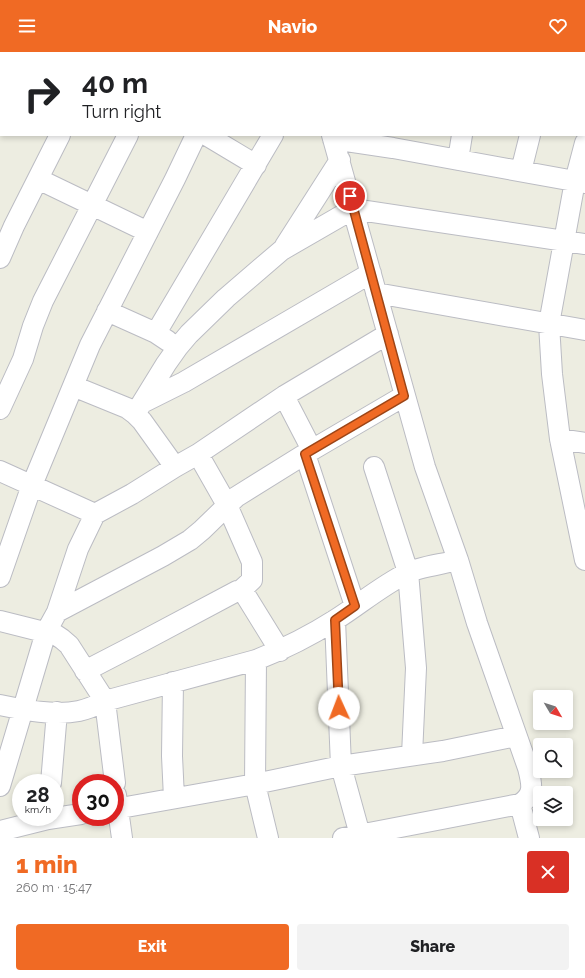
<!DOCTYPE html>
<html lang="en">
<head>
<meta charset="utf-8">
<style>
	body { margin:0; font-family:Raleway,sans-serif; background:#f2f2f2; color:#202124; height:100vh; display:flex; flex-direction:column; font-size:15px; white-space:nowrap }
	* { box-sizing:border-box; margin:0 }
	p { font-size:13px; color:#757577 }
	.icon { flex:none; width:22px; height:22px; fill:none; stroke:currentColor; stroke-width:2; stroke-linecap:round; stroke-linejoin:round }
	.map { position:relative; height:786px; overflow:hidden }
	.sheet { display:flex; flex-direction:column; background:#fff; flex:1 }
	.sheet>* { flex:none }
	.hud { position:absolute; left:0px; top:0px; width:585px; height:84px; box-shadow:0 2px 6px #0003; background:#fff; color:#202124; overflow:hidden }
	.needle { width:26px; rotate:129deg }
	.tools { position:absolute; left:533px; top:638px; display:grid; gap:8px }
	.tools a { display:grid; place-items:center; width:40px; height:40px; border-radius:4px; background:#fff; box-shadow:0 2px 6px #0003; font-size:20px }
	.speed { position:absolute; left:12px; top:722px; display:flex; gap:8px; font-size:20px; font-weight:700; text-align:center }
	.speed>* { display:grid; place-content:center; width:52px; height:52px; border-radius:50%; background:#fff; box-shadow:0 2px 6px #0003; line-height:1 }
	.speed small { font-size:10px; font-weight:400 }
	.speed .limit { border:6px solid #d22; background:#fff; color:#111 }
	.pin { position:absolute; display:grid; place-items:center; width:34px; height:34px; color:#fff; margin:-17px; border:2px solid #fff; border-radius:50%; box-shadow:0 1px 4px #0007 }
	.me { position:absolute; width:44px; margin:-22px; rotate:358deg; stroke-linejoin:round; filter:drop-shadow(0 0 3px #0008) }
	.turn { display:flex; align-items:center; gap:14px; height:84px; padding:0 16px; font-size:18px }
	.turn .icon { width:52px; height:52px; stroke-width:2.5 }
	.turn b { display:block; font-size:28px; line-height:34px }
	.round { display:grid; place-items:center; flex:none; width:42px; height:42px; border-radius:4px; background:#f2f2f2 }
	.headline { display:flex; align-items:center; justify-content:space-between; height:68px; padding:0 16px }
	h1 { font-size:24px; font-weight:800; line-height:30px; color:#f06a24 }
	.cta { display:flex; gap:8px; margin-top:auto; padding:8px 16px }
	.cta a { flex:1; height:46px; border-radius:4px; background:#f06a24; color:#fff; font-size:16px; font-weight:800; line-height:46px; text-align:center }
	.cta a+a { background:#f2f2f2; color:#202124 }
	header { display:flex; justify-content:space-between; align-items:center; height:52px; padding:0 16px; background:#f06a24; color:#fff; font-size:18px; font-weight:800 }
	.map>svg:first-child { display:block }
</style>
</head>
<body>
<header><svg class="icon" aria-label="menu" viewBox="0 0 24 24"><path d="M4 6h16M4 12h16M4 18h16"/></svg>Navio<svg class="icon" aria-label="heart" viewBox="0 0 24 24"><path d="M12 20l-8-8c-3-5 5-10 8-4 3-6 11-1 8 4z"/></svg></header>
<div class="map">
<svg width="585" height="786" viewBox="0 0 585 786">
	<rect width="100%" height="100%" fill="#edede1"/>
	<g fill="none" stroke-linecap="round" stroke-linejoin="round">
		<defs>
			<path id="minor" d="M307,0V1
				M482,0L484,1
				M101,1V0
				M169,1V0
				M238,1V0
				M411,1V0
				M584,51H585
				M206,83L256,113
				M332,83L425,415L458,508L477,571L528,716C532,732 535,743 520,752L343,786
				M333,87L393,96L585,131
				M585,91L575,129L549,272L552,322L560,387L585,508
				M458,108L462,83
				M521,119L530,83
				M38,127L148,180
				M285,194L340,108
				M0,206L14,174L60,83
				M376,241L585,278
				M107,259L156,281L168,289
				M156,281L273,83
				M73,334L127,356L135,362L142,351L184,330L371,221
				M284,344L312,398
				M142,351L166,312L178,295L189,282L226,246L282,198L353,157L585,192
				M0,357L23,307L33,274L43,249L128,83
				M135,362L142,369L175,415
				M560,387L585,391
				M198,402L227,453L252,510V528L240,539
				M305,402L355,554
				M374,415L408,520L416,616L412,703
				M0,419L95,462
				M0,525L32,433L90,293L175,127L196,83
				M57,560L163,504L190,488L202,478L236,445L305,402L404,344
				M335,568L341,714L360,783
				M0,569L56,583L62,587L69,593L105,649L115,731
				M256,608L255,732L268,786
				M85,619L143,589L237,539L243,540L246,544L280,599
				M173,630L172,704L174,746
				M0,653C24,658 55,664 79,659C88,657 97,653 105,649L256,608C284,597 310,584 335,568C359,553 381,534 407,521C418,515 444,512 458,508
				M51,731L57,660
				M0,734L46,580L57,560L78,497L95,462L132,442L175,415L198,402L284,344L388,282
				M116,743L122,786
				M520,752L529,786
				M115,757L255,732L341,714L443,699L516,684
				M0,779L48,767L81,762"/>
		</defs>
		<!-- minor casing -->
		<use href="#minor" stroke="#bbbcc3" stroke-width="22"/>
		<!-- minor -->
		<use href="#minor" stroke="#fff" stroke-width="20"/>
	</g>
	<g fill="none" stroke-linecap="round" stroke-linejoin="round">
		<defs>
			<path id="route" d="M339,656L335,568L355,554L305,402L404,344L350,144"/>
		</defs>
		<!-- route casing -->
		<use href="#route" stroke="#9c4517" stroke-width="10"/>
		<!-- route -->
		<use href="#route" stroke="#f06a24" stroke-width="7"/>
	</g>
</svg>
<div class="tools">
<a><svg class="needle" viewBox="-14 -14 28 28"><path d="M0-13l5 13h-10z" fill="#e53935"/><path d="M0 13l5-13h-10z" fill="#757577"/></svg></a>
<a><svg class="icon" aria-label="search" viewBox="0 0 24 24"><circle cx="10" cy="10" r="6"/><path d="M15 15l6 6"/></svg></a>
<a><svg class="icon" aria-label="layers" viewBox="0 0 24 24"><path d="M12 4l9 5-9 5-9-5zM3 14l9 5 9-5"/></svg></a>
</div>
<div class="speed"><div>28<small>km/h</small></div><div class="limit">30</div></div>
<div class="pin" style="left:350px;top:144px;background:#d93025"><svg class="icon" aria-label="arrive" viewBox="0 0 24 24"><path d="M6 21V4h12l-3 4 3 4H6"/></svg></div>
<svg class="me" style="left:339px;top:656px" viewBox="-20 -20 40 40"><circle r="19" fill="#fff"/><path d="M0-13L10 11 0 6-10 11z" fill="#f06a24"/></svg>
<div class="hud">
<div class="turn"><svg class="icon" aria-label="right" viewBox="0 0 24 24"><path d="M7 20v-9h11M14 6l5 5-5 5"/></svg><div><b>40 m</b>Turn right</div></div>
</div>
</div>
<section class="sheet">
<div class="headline"><div><h1>1 min</h1><p>260 m · 15:47</p></div><a class="round" style="background:#d93025;color:#fff"><svg class="icon" aria-label="close" viewBox="0 0 24 24"><path d="M6 6l12 12M18 6L6 18"/></svg></a></div>
<div class="cta"><a>Exit</a><a>Share</a></div>
</section>
</body>
</html>
